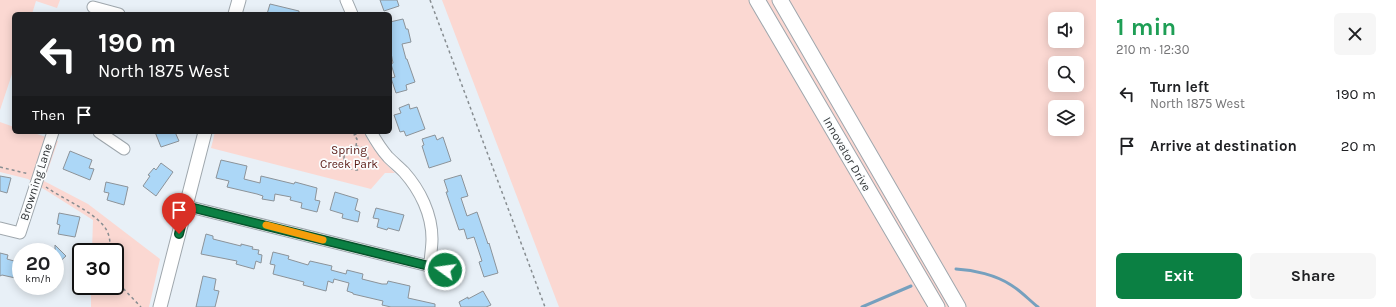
<!DOCTYPE html>
<html lang="en">
<head>
<meta charset="utf-8">
<style>
	body { margin:0; font-family:Karla,sans-serif; background:#f6f6f6; color:#202124; height:100vh; display:flex; flex-direction:column; font-size:15px; white-space:nowrap }
	* { box-sizing:border-box; margin:0 }
	p { font-size:13px; color:#757577 }
	.icon { flex:none; width:22px; height:22px; fill:none; stroke:currentColor; stroke-width:2; stroke-linecap:round; stroke-linejoin:round }
	.map { position:relative; flex:1; overflow:hidden }
	.panel { display:flex; flex-direction:column; background:#fff; width:300px }
	.panel>* { flex:none }
	.banner { position:absolute; left:12px; top:12px; width:380px; height:122px; border-radius:6px; box-shadow:0 2px 10px #0003; background:#202124; color:#fff; overflow:hidden }
	.tools { position:absolute; left:1048px; top:12px; display:grid; gap:8px }
	.tools a { display:grid; place-items:center; width:36px; height:36px; border-radius:6px; background:#fff; box-shadow:0 2px 10px #0003; font-size:20px }
	.speed { position:absolute; left:12px; top:243px; display:flex; gap:8px; font-size:20px; font-weight:700; text-align:center }
	.speed>* { display:grid; place-content:center; width:52px; height:52px; border-radius:50%; background:#fff; box-shadow:0 2px 10px #0003; line-height:1 }
	.speed small { font-size:10px; font-weight:400 }
	.speed .limit { border:2px solid #111; border-radius:6px; background:#fff; color:#111 }
	.pin { position:absolute; display:grid; place-items:center; width:34px; height:34px; color:#fff; margin:-41px -17px; border-radius:50% 50% 50% 0; rotate:-45deg; box-shadow:0 0 4px #0007 }
	.pin .icon { rotate:45deg }
	.me { position:absolute; width:44px; margin:-22px; rotate:284deg; stroke-linejoin:round; filter:drop-shadow(0 0 3px #0008) }
	.turn { display:flex; align-items:center; gap:14px; height:84px; padding:0 20px; font-size:18px }
	.turn .icon { width:52px; height:52px; stroke-width:2.5 }
	.turn b { display:block; font-size:28px; line-height:34px }
	.then { display:flex; align-items:center; height:38px; padding:0 20px; background:#0003; gap:8px; font-size:15px }
	.round { display:grid; place-items:center; flex:none; width:42px; height:42px; border-radius:6px; background:#f6f6f6 }
	.summary { display:flex; align-items:center; justify-content:space-between; height:68px; padding:0 20px }
	h1 { font-size:24px; font-weight:700; line-height:30px; color:#1e9e55 }
	.primary-button { display:flex; gap:8px; margin-top:auto; padding:8px 20px }
	.primary-button a { flex:1; height:46px; border-radius:6px; background:#0b8043; color:#fff; font-size:16px; font-weight:700; line-height:46px; text-align:center }
	.primary-button a+a { background:#f6f6f6; color:#202124 }
	ul { padding:0; list-style:none }
	li { display:flex; align-items:center; gap:12px; height:52px; padding:0 20px }
	li div { flex:1 }
	li b { display:block; font-size:15px }
	li em { font-style:normal }
	main { display:flex; flex:1; min-height:0 }
	.map>svg:first-child { display:block }
</style>
</head>
<body>
<main>
<div class="map">
<svg width="1096" height="307" viewBox="0 0 1096 307">
	<rect width="100%" height="100%" fill="#e8f0f7"/>
	<!-- green -->
	<path fill="#fbd8d2" fill-rule="evenodd" d="M0,0H60L57,8L36,1L32,14H14V68L0,110Z
		M442,0H1096V307H559ZM1055,19H1077V41H1055ZM1055,63H1077V85H1055ZM1055,107H1077V129H1055Z
		M0,122L14,127V132H31L58,141L44,181L88,204L160,259L149,307H91V286H115V252H92L93,220L28,179L0,172Z
		M215,132H364C371,148 383,161 395,173H385L371,189L211,148Z"/>
	<g fill="none" stroke-linecap="round" stroke-linejoin="round">
		<!-- stream -->
		<path stroke="#76a0be" stroke-width="3" d="M956,269C974,270 996,275 1011,285C1021,291 1029,300 1038,307
			M862,307L911,286"/>
	</g>
	<!-- building -->
	<path fill="#acd7f7" stroke="#8c9399" d="M380,0H397L399,6L384,11Z
		M270,4L299,11V14H267Z
		M403,19L406,29H408L411,42L402,44L406,59H407L415,82L406,85L407,90L396,93L391,78L395,77L391,64L393,63L390,48V22Z
		M409,104L410,109L417,107L425,129L406,136L404,131L400,132L394,115L401,113L399,108Z
		M155,132H175L179,141L161,147Z
		M435,135L437,140L443,137L451,161L429,168L422,146L424,145L422,139Z
		M70,151L92,160L89,168L94,169L90,180L63,169Z
		M221,160L247,166L244,179L260,183L261,176L294,184L295,182L317,188L315,200L320,201L317,212L301,208L302,203L290,200L291,197L275,194L274,201L262,199L263,196L257,194L227,187L229,181L216,178Z
		M161,163L173,172L156,196L143,186L150,176L148,175L154,168L156,170Z
		M461,175L468,196L461,198L467,216L477,212L488,244L489,243L498,273L484,277L479,262L482,261L474,237L467,239L464,229L459,230L446,192H448L444,180Z
		M0,176L11,178L7,193L0,191Z
		M106,182L128,187L124,205L107,200L109,193L104,192Z
		M335,192L358,199L355,210L360,212L358,222L342,218L343,214L330,210Z
		M376,208L404,215L399,231L388,228L387,230L377,227L379,219L373,218Z
		M59,213L80,217L75,237L58,234L60,225L57,224Z
		M206,234L213,236V239L241,246V244L253,247L252,249L259,250L258,254L262,255L261,263L256,261L254,269L236,264L237,261L201,254Z
		M55,245L66,256L55,266Z
		M273,252L289,256L288,259L308,265L310,261L332,266L331,270L346,274L347,270L363,274L362,279L382,284H387L388,281L410,286L408,298L435,304V307H391L382,305L383,301L353,294V293L347,291L349,283L334,279L333,283L328,281L326,291L303,285L304,282L273,274L275,265L270,264Z
		M0,253L8,255L7,259L21,263L20,279L2,275L0,276Z
		M203,276L216,279L214,290L219,291L215,307H196Z
		M483,291L491,305L486,307H461L459,302L468,297V299Z"/>
	<g fill="none" stroke-linecap="round" stroke-linejoin="round">
		<defs>
			<path id="minor" d="M346,0L352,14
				M93,7L119,14
				M99,132L124,149
				M371,132C376,141 381,149 388,157C393,162 399,167 404,172C420,190 432,214 432,239C432,248 430,257 430,266
				M186,206L445,270
				M0,228L20,233L53,132"/>
			<path id="tertiary" d="M235,14L239,0
				M160,307L205,132"/>
			<path id="secondary" d="M757,0L937,307
				M780,0L958,307"/>
		</defs>
		<!-- minor casing -->
		<use href="#minor" stroke="#9fa7ad" stroke-width="13"/>
		<!-- tertiary casing -->
		<use href="#tertiary" stroke="#9fa7ad" stroke-width="15"/>
		<!-- secondary casing -->
		<use href="#secondary" stroke="#9fa7ad" stroke-width="17"/>
		<!-- path -->
		<path stroke="#878d91" stroke-width="1.5" stroke-dasharray="3 3" stroke-linecap="butt" d="M430,0L545,307
			M356,146L357,139L354,135L360,132
			M344 158a12 12 0 1 1 24 0a12 12 0 1 1-24 0Z
			M341,150L346,152
			M0,167L29,174
			M46,187C63,199 90,210 103,225C110,233 111,243 109,252
			M115,280L141,307"/>
		<!-- minor -->
		<use href="#minor" stroke="#fff" stroke-width="11"/>
		<!-- tertiary -->
		<use href="#tertiary" stroke="#fff" stroke-width="13"/>
		<!-- secondary -->
		<use href="#secondary" stroke="#fff" stroke-width="15"/>
	</g>
	<g fill="none" stroke-linecap="round" stroke-linejoin="round">
		<defs>
			<path id="route" d="M179,234L186,206L445,270"/>
		</defs>
		<!-- route casing -->
		<use href="#route" stroke="#07532c" stroke-width="10"/>
		<!-- route -->
		<use href="#route" stroke="#0b8043" stroke-width="7"/>
		<!-- slow -->
		<path stroke="#f59e0b" stroke-width="7" d="M266,225L323,240"/>
	</g>
	<g text-anchor="middle" dominant-baseline="central" stroke-width="3.5" stroke-linejoin="round" paint-order="stroke">
		<!-- park labels -->
		<g font-size="12" fill="#5a1b16" stroke="#fbfdfe">
			<text x="349" y="150">Spring<tspan x="349" dy="14">Creek Park</tspan></text>
		</g>
		<!-- street labels -->
		<g font-size="12" fill="#313537" stroke="#fbfdfe">
			<text transform="translate(847 154) rotate(60)">Innovator Drive</text>
			<text transform="translate(36 182) rotate(-72)">Browning Lane</text>
		</g>
	</g>
</svg>
<div class="tools">
<a><svg class="icon" aria-label="sound" viewBox="0 0 24 24"><path d="M4 9h4l5-4v14l-5-4H4zM17 9q2 3 0 6"/></svg></a>
<a><svg class="icon" aria-label="search" viewBox="0 0 24 24"><circle cx="10" cy="10" r="6"/><path d="M15 15l6 6"/></svg></a>
<a><svg class="icon" aria-label="layers" viewBox="0 0 24 24"><path d="M12 4l9 5-9 5-9-5zM3 14l9 5 9-5"/></svg></a>
</div>
<div class="speed"><div>20<small>km/h</small></div><div class="limit">30</div></div>
<div class="pin" style="left:179px;top:234px;background:#d93025"><svg class="icon" aria-label="arrive" viewBox="0 0 24 24"><path d="M6 21V4h12l-3 4 3 4H6"/></svg></div>
<svg class="me" style="left:445px;top:270px" viewBox="-20 -20 40 40"><circle r="17" fill="#0b8043" stroke="#fff" stroke-width="3"/><path d="M0-11L8 9 0 5-8 9z" fill="#fff"/></svg>
<div class="banner">
<div class="turn"><svg class="icon" aria-label="left" viewBox="0 0 24 24"><path d="M17 20v-9H6M10 6l-5 5 5 5"/></svg><div><b>190 m</b>North 1875 West</div></div>
<div class="then">Then<svg class="icon" aria-label="arrive" viewBox="0 0 24 24"><path d="M6 21V4h12l-3 4 3 4H6"/></svg></div>
</div>
</div>
<section class="panel">
<div class="summary"><div><h1>1 min</h1><p>210 m · 12:30</p></div><a class="round"><svg class="icon" aria-label="close" viewBox="0 0 24 24"><path d="M6 6l12 12M18 6L6 18"/></svg></a></div>
<ul>
<li><svg class="icon" aria-label="left" viewBox="0 0 24 24"><path d="M17 20v-9H6M10 6l-5 5 5 5"/></svg><div><b>Turn left</b><p>North 1875 West</p></div><em>190 m</em></li>
<li><svg class="icon" aria-label="arrive" viewBox="0 0 24 24"><path d="M6 21V4h12l-3 4 3 4H6"/></svg><div><b>Arrive at destination</b></div><em>20 m</em></li>
</ul>
<div class="primary-button"><a>Exit</a><a>Share</a></div>
</section>
</main>
</body>
</html>
